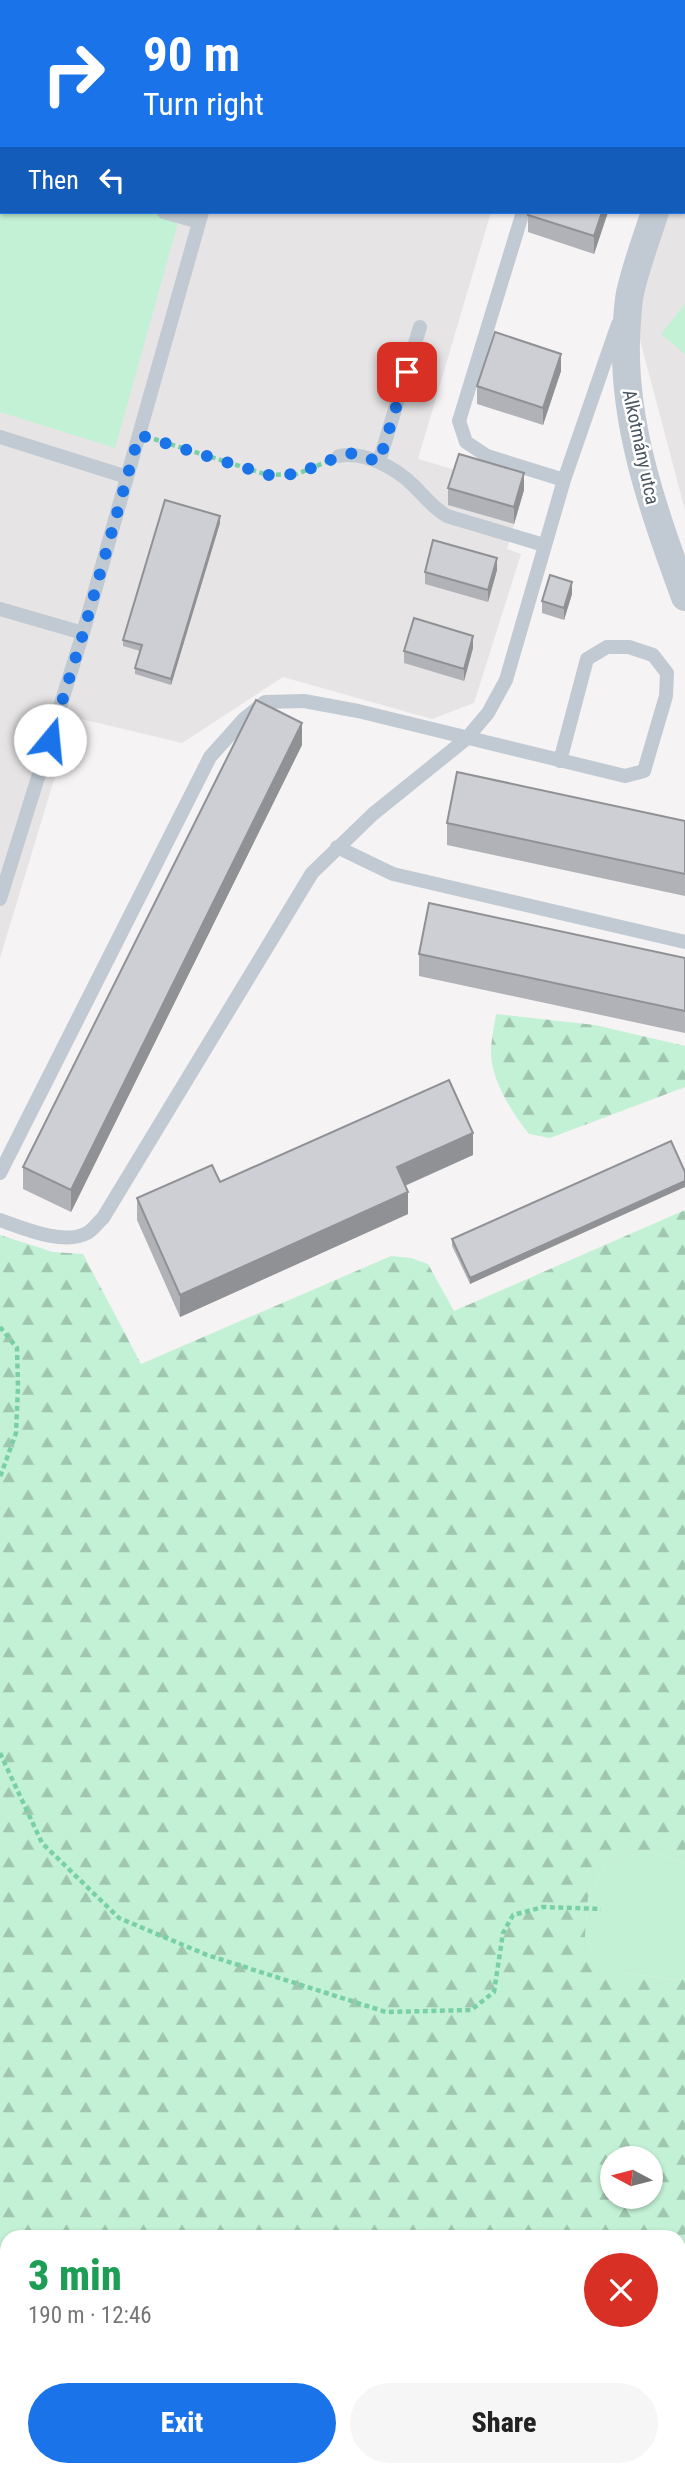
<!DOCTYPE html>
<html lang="en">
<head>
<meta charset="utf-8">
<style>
	body { margin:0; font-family:"Roboto Condensed",sans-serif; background:#f6f6f6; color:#222; height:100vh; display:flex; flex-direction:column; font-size:26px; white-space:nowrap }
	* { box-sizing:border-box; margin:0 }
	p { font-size:23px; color:#767676 }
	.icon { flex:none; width:38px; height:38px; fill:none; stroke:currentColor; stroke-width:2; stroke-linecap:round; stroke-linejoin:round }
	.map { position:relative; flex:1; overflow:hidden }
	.side { position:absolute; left:0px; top:2230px; width:686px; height:247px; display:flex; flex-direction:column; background:#fff; border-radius:21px 21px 0 0; box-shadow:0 2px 5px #0004 }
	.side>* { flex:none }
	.top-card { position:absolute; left:0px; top:0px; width:686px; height:214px; box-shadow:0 2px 5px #0004; background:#1a73e8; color:#fff; overflow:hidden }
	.needle { width:46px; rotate:277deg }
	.fabs { position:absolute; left:600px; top:2146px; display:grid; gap:14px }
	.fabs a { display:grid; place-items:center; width:63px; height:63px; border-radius:50%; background:#fff; box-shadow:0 2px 5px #0004; font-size:35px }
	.pin { position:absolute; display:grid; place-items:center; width:60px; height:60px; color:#fff; margin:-30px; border-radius:14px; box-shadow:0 4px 10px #0006 }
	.me { position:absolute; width:77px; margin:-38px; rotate:17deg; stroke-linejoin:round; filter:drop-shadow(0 0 5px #0008) }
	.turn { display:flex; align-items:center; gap:24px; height:147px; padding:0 28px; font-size:32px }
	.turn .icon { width:91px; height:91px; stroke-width:2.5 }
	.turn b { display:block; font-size:49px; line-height:60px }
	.then { display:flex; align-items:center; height:66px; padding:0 28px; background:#0003; gap:14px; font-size:26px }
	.round { display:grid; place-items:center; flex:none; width:74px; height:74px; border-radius:37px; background:#f6f6f6 }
	.summary { display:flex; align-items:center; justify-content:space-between; height:119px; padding:0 28px }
	h1 { font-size:42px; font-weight:800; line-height:52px; color:#1e9e55 }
	.cta { display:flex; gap:14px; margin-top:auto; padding:14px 28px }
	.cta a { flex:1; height:80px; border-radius:42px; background:#1a73e8; color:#fff; font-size:28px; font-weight:800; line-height:80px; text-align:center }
	.cta a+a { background:#f6f6f6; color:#222 }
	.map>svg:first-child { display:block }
</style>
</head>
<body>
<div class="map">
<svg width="685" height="2476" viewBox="0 0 685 2476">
	<defs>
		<pattern id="forest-firs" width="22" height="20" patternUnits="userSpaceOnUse" patternTransform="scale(1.75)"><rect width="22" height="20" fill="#c3f1d5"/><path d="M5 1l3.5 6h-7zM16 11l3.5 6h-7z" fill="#a0c6b0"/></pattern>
	</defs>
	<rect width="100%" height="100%" fill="#f5f3f3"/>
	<!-- education -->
	<path fill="#e6e4e5" d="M0,0H553L2,2V212H491L418,459L524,490L507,549L521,554L474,703L432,719L283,677L182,743L73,717L0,958Z
		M685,155V510L632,310L666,212H684Z"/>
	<!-- grass -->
	<path fill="#c3f1d5" d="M0,61L2,212H181L115,448L0,412Z
		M685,304V354L661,334Z
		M645,1851L685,1863V1976L678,1980L617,1972L592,1950L585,1937L588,1897L606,1863Z
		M7,2438V2469H67V2476H0V2443Z"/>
	<!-- forest -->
	<path fill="url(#forest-firs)" fill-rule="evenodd" d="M496,1014L595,1025L685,1046V1087L550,1138L529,1134C513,1114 491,1080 491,1053C491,1041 494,1027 496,1014Z
		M685,1210V1863L645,1851L606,1863L588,1897L585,1937L592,1950L617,1972L678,1980L685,1976V2476H67V2469H679V2236H7V2438L0,2442V1235L53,1252L83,1254L141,1364L391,1256L411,1258L428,1264L454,1311ZM612,2158H651V2196H612Z"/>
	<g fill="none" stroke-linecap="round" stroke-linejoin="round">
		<!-- path -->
		<path stroke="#7ad0a6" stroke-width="4.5" stroke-dasharray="5 3.5" stroke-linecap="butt" d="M227,2L228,0
			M154,439L268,475L297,474L326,462
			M0,1327L17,1348L18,1387L16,1433L0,1477
			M0,1753L42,1843L119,1918L207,1955L386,2012L471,2010L494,1992L503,1933L513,1915L543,1907L601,1909"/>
		<!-- lane -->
		<path stroke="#c1cad2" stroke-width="14" d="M75,2L76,0
			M346,2L347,0
			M505,2L506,0
			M0,37L2,38
			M0,164L2,165
			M164,212L199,222
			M523,212L459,421L466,442L487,456L564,480
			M0,437L127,477
			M339,456C365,451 396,468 414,486C425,497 433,508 447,516L544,545
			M379,462L420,327
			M0,609L83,633L202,212
			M337,847L393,874L685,942
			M0,899L83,633
			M0,1173L210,757L244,719L265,702L304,701L358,711L625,776L644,771L666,696L667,673L653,655L629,647H607L587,659L560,761
			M0,1220C23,1228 64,1246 87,1233C93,1230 98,1222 103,1218L312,873L373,814L466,739L488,713L506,680L564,480L618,324"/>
		<!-- street -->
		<path stroke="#c1cad2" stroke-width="28" d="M684,123L685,120
			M655,212C647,237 637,263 631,289C628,299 628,310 627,321C619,416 653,509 685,597"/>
	</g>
	<!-- wall -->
	<path fill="#b0b2b7" d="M608,212L594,254L528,232V215Z
		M561,371L543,425L477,404V386Z
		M448,488L524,490L514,524L448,505Z
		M220,523L171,685L135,674V668L140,651L123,646V640Z
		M497,570L488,602L425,584V572Z
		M572,594L564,620L542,613V601Z
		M473,648L464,681L404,663V651Z
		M302,745L71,1212L23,1189V1167Z
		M685,821V896L447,845V823Z
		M419,954L685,958V1033L419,976Z
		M671,1141L470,1284L452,1246V1239Z
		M473,1155L405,1186L408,1214L180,1317L137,1220V1198L220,1182Z"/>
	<!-- shaded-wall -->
	<path fill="#909195" d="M602,212H608L594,254V236Z
		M561,354V371L543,425V408Z
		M524,473V490L514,524V507Z
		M220,516V523L171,685V679Z
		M497,558V570L488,602V590Z
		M572,582V594L564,620V608Z
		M473,636V648L464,681V669Z
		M302,723V745L71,1212V1190Z
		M473,1133V1155L397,1189V1167Z
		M685,1181V1187L470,1284V1278Z
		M408,1192V1214L180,1317V1295Z"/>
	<!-- building -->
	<path fill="#cdcfd5" stroke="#909195" stroke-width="2" d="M349,0H484V2H348Z
		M590,0H633L638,2H589Z
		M528,212H602L594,236L528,215Z
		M495,332L561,354L543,408L477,386Z
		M459,454L524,473L514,507L448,488Z
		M165,500L220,516L171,679L135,668L142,645L123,640Z
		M433,540L497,558L488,590L425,572Z
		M550,575L572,582L564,608L542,601Z
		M414,618L473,636L464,669L404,651Z
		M256,700L302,723L71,1190L23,1167Z
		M457,772L685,821V874L447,823Z
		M429,903L685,958V1011L419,954Z
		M449,1080L473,1133L397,1167L408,1192L180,1295L137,1198L212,1165L220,1182Z
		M671,1141L685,1172V1181L470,1278L452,1239Z"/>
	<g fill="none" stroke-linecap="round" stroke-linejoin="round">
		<!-- route -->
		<path stroke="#1a73e8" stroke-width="12" stroke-dasharray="0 21.6" d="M50,740L83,634L139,435L268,475L297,474L340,456L354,453L379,462L407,372"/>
	</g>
	<g text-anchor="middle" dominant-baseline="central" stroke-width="5" stroke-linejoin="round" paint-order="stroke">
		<!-- street labels -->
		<g font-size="19" fill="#4a5661" stroke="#fff">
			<text transform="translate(641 447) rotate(78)">Alkotmány utca</text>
		</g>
	</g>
</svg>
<div class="fabs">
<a><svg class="needle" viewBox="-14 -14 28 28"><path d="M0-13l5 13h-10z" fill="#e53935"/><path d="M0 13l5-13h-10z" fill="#767676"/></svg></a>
</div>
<div class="pin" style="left:407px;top:372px;background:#d93025"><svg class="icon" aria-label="arrive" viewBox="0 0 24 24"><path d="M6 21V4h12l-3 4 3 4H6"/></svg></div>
<svg class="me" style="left:50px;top:740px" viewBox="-20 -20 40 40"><circle r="19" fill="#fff"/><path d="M0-13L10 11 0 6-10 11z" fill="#1a73e8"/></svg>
<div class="top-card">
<div class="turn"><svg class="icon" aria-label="right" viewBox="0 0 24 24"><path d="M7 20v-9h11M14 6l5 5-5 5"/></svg><div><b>90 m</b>Turn right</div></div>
<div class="then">Then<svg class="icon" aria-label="left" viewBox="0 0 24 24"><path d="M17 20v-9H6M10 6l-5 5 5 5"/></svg></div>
</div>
<section class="side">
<div class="summary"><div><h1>3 min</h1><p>190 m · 12:46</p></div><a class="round" style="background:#d93025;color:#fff"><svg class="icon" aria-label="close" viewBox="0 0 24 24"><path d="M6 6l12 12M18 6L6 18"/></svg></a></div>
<div class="cta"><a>Exit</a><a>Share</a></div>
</section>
</div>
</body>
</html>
